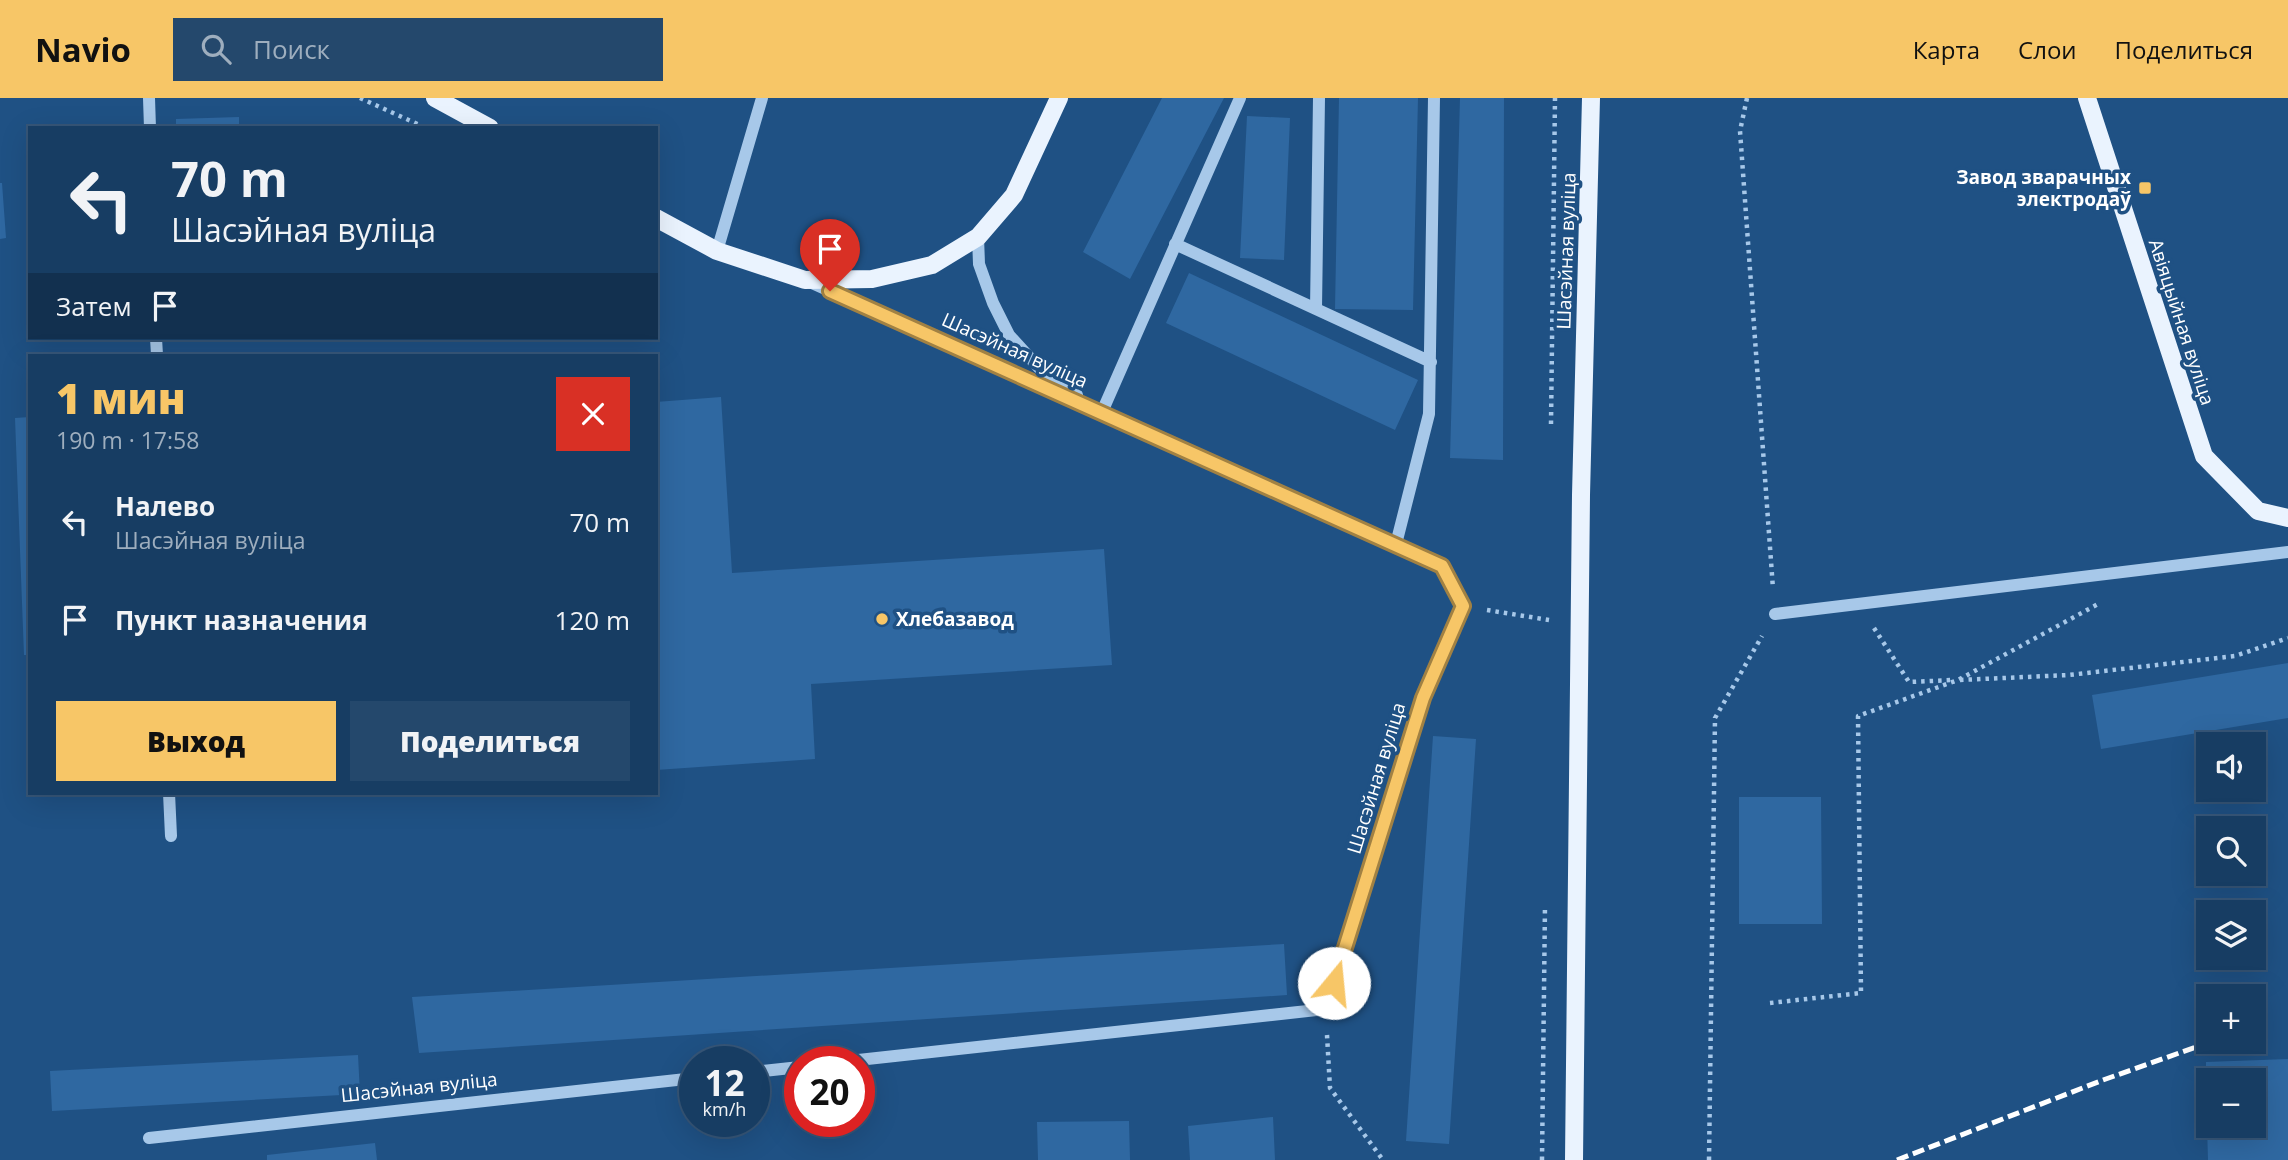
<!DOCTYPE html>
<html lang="ru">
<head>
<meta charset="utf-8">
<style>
	body { margin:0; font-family:"Open Sans",sans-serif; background:#24486c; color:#f1f3f6; height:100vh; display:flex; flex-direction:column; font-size:26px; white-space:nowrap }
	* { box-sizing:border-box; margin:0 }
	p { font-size:23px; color:#9eaebe }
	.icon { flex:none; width:38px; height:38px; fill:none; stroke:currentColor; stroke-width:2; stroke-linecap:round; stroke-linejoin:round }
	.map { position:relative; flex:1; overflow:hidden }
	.side { position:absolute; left:28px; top:256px; width:630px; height:441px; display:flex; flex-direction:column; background:#173d63; border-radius:0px; box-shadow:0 7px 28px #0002,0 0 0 2px #365678 }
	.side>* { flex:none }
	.hud { position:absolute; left:28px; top:28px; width:630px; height:214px; border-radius:0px; box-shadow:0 7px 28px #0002,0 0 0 2px #365678; background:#173d63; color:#f1f3f6; overflow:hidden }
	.fabs { position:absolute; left:2196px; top:634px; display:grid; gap:14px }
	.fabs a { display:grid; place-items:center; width:70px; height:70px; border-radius:0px; background:#173d63; box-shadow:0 7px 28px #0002,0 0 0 2px #365678; font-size:35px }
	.speed { position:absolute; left:679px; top:948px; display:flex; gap:14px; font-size:35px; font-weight:700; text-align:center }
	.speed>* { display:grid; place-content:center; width:91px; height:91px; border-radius:50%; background:#173d63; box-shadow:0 7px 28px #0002,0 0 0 2px #365678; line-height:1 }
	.speed small { font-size:18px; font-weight:400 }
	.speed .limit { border:10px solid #d22; background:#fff; color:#111 }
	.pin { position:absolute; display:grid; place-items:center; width:60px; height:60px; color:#fff; margin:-72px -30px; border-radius:50% 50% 50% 0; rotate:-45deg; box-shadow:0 0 7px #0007 }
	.pin .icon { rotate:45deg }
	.me { position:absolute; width:77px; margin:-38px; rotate:17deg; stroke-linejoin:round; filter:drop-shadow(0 0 5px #0008) }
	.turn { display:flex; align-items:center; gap:24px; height:147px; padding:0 28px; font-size:32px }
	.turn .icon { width:91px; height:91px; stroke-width:2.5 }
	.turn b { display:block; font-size:49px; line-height:60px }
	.then { display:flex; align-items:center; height:66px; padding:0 28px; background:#0003; gap:14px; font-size:26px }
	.round { display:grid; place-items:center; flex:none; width:74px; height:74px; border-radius:0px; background:#24486c }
	.overview { display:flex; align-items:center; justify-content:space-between; height:119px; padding:0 28px }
	h1 { font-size:42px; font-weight:800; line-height:52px; color:#f7c667 }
	.cta { display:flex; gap:14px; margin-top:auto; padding:14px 28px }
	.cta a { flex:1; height:80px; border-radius:0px; background:#f7c667; color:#111; font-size:28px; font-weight:800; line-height:80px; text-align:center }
	.cta a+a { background:#24486c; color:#f1f3f6 }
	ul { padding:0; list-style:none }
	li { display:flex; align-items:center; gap:21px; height:98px; padding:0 28px }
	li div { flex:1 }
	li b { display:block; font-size:26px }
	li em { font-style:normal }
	header { display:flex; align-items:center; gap:42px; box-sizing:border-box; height:98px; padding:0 35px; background:#f7c667; color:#111 }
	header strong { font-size:33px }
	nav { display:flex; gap:38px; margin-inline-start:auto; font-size:24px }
	.search { width:490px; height:63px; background:#24486c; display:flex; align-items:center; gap:18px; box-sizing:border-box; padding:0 24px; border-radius:0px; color:#9eaebe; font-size:26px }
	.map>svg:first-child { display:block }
</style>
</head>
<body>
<header>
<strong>Navio</strong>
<div class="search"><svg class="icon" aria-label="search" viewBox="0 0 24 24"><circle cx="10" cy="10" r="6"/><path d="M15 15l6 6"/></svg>Поиск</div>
<nav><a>Карта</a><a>Слои</a><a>Поделиться</a></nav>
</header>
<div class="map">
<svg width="2288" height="1062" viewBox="0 0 2288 1062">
	<rect width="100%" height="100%" fill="#1f5184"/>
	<!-- building -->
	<path fill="#2f68a1" d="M1162,0H1224L1130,181L1083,154Z
		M1339,0H1418L1413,212L1335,211Z
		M1460,0H1504L1503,362L1450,360Z
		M1247,18L1290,20L1284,162L1240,160Z
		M239,19V30H176V21Z
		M0,85H2L6,140L0,141Z
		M1189,175L1418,282L1395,332L1166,225Z
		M721,299L732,475L1104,451L1112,567L811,586L815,661L656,672V304Z
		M30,319V557H24L15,320Z
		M2288,565V620L2101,651L2092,597Z
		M1433,638L1476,641L1449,1046L1406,1043Z
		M1739,699H1821L1822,826H1739Z
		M1284,846L1287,897L419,955L412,899Z
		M358,957L360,996L52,1013L50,973Z
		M2288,961V1062H2208L2207,1027H2254V982H2206V964Z
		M1273,1019L1275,1062H1190L1188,1028Z
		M1129,1023L1130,1062H1038L1037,1024Z
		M375,1045L377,1062H267V1057Z"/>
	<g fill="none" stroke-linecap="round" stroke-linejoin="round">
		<!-- path -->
		<path stroke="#a7c8e9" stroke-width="4.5" stroke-dasharray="3.5 5" stroke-linecap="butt" d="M360,0L424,29
			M1747,0L1740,33L1773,491
			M1551,326L1555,0
			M1487,512L1549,522
			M1874,530L1909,584L1952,582
			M1960,582L2069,577L2235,558L2288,540
			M1770,905L1861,895L1858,618L1958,582L2100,505
			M1327,937L1330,990L1383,1062
			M1542,1062L1545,807
			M1709,1062L1715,620L1762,538"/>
		<!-- minor -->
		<path stroke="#a7c8e9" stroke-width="12" d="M149,0L150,30
			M978,139L979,166L993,205L1009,237L1040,271L1077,297
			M1175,146L1431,264
			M717,153L762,0
			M812,185L1442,468L1463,508L1423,600L1326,911L840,964
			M1316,211L1319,0
			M156,240L157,257
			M1098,311L1102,314L1240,0
			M1396,446L1429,316L1434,0
			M1775,516L2288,454
			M169,695L171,738
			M754,974L800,969
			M149,1040L695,980"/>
		<!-- major -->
		<path stroke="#eaf3fe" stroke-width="18" d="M435,0L490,30
			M2087,0L2204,358L2258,413L2288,420
			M656,120L717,153L805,182L872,181L932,167L978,139L1014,97L1059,0
			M1574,1062L1581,397L1591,0"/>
		<!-- rail -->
		<path stroke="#fff" stroke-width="5" stroke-dasharray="12 5" stroke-linecap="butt" d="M2254,929L2258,927
			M1897,1062L2103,982L2213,943"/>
	</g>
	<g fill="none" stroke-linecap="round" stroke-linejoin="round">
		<defs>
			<path id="route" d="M830,193L1442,468L1463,508L1423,600L1334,885"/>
		</defs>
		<!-- route casing -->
		<use href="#route" stroke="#a18143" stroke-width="18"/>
		<!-- route -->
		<use href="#route" stroke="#f7c667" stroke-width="12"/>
	</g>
	<!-- markers -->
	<g fill="#f7c667" stroke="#1f5184" stroke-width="2.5">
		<rect x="2138" y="83" width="14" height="14" rx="3.5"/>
		<circle cx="882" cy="521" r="7"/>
	</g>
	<g text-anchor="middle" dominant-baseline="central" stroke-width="7" stroke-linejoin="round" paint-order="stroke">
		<!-- poi labels -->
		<g font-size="19" font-weight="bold" fill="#fff" stroke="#1f5184" text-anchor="end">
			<text x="2131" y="79">Завод зварачных<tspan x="2131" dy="22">электродаў</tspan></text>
			<text x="896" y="521" text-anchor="start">Хлебазавод</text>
		</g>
		<!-- street labels -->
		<g font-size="19" fill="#fff" stroke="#1f5184">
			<text transform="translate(1566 153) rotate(-88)">Шасэйная вуліца</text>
			<text transform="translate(2182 224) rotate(72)">Авіяцыйная вуліца</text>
			<text transform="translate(1015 252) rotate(24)">Шасэйная вуліца</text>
			<text transform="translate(1376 680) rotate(-73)">Шасэйная вуліца</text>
			<text transform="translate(419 989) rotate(-6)">Шасэйная вуліца</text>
		</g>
	</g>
</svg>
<div class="fabs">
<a><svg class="icon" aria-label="sound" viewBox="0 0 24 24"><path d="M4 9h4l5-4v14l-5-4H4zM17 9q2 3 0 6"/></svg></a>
<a><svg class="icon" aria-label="search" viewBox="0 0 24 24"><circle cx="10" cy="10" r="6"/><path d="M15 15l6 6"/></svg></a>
<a><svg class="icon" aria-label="layers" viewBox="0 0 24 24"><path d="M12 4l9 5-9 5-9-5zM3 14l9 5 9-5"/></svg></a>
<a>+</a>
<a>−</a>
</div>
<div class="speed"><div>12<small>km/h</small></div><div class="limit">20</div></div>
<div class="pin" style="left:830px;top:193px;background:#d93025"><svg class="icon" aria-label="arrive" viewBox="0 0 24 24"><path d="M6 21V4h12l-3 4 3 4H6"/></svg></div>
<svg class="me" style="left:1334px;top:885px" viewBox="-20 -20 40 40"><circle r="19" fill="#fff"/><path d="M0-13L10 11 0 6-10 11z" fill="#f7c667"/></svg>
<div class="hud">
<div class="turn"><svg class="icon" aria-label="left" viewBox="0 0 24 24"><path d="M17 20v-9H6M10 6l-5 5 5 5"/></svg><div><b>70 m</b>Шасэйная вуліца</div></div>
<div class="then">Затем<svg class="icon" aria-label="arrive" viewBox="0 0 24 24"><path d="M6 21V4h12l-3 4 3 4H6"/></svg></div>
</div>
<section class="side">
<div class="overview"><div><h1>1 мин</h1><p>190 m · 17:58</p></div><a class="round" style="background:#d93025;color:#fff"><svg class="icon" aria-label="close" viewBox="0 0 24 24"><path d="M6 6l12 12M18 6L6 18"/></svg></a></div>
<ul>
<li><svg class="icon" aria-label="left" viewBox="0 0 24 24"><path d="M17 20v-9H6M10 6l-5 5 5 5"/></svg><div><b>Налево</b><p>Шасэйная вуліца</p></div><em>70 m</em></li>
<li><svg class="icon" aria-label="arrive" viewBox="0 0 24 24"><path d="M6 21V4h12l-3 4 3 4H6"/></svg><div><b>Пункт назначения</b></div><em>120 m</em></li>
</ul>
<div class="cta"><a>Выход</a><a>Поделиться</a></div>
</section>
</div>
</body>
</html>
